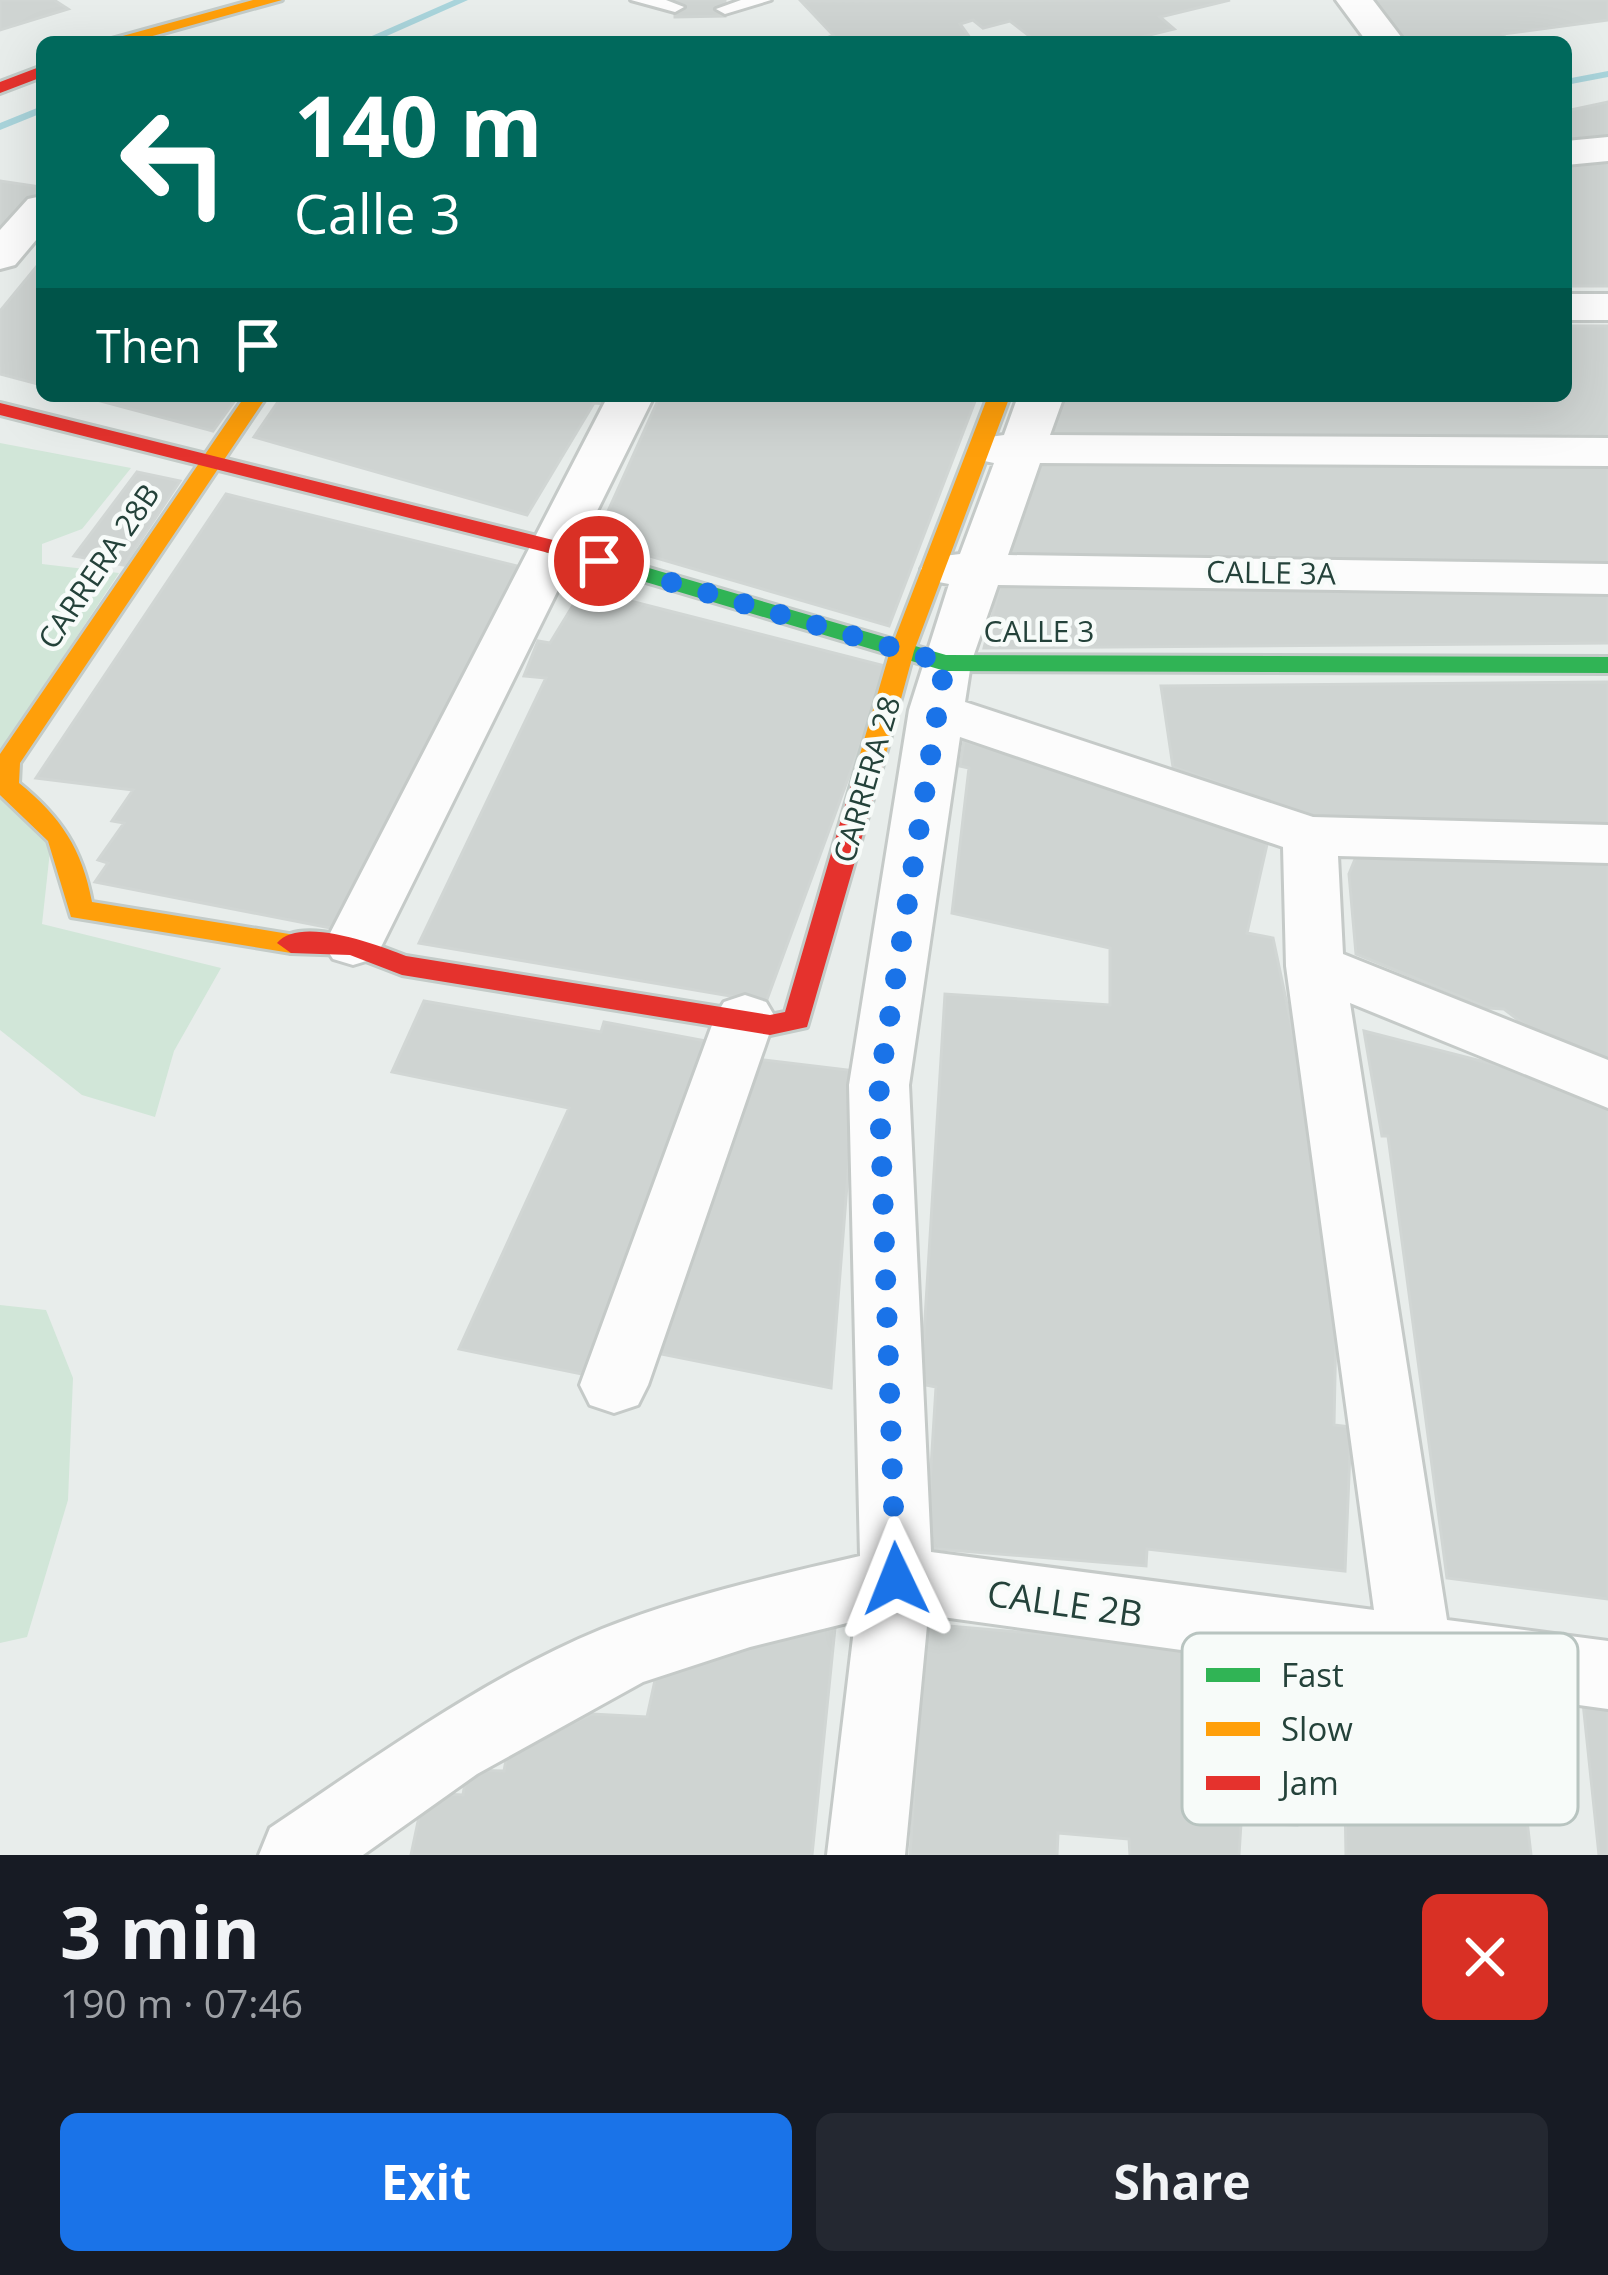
<!DOCTYPE html>
<html lang="en">
<head>
<meta charset="utf-8">
<style>
	body { margin:0; font-family:"Open Sans",sans-serif; background:#242831; color:#f1f3f6; height:100vh; display:flex; flex-direction:column; font-size:45px; white-space:nowrap }
	* { box-sizing:border-box; margin:0 }
	p { font-size:39px; color:#9ea1a6 }
	.icon { flex:none; width:66px; height:66px; fill:none; stroke:currentColor; stroke-width:2; stroke-linecap:round; stroke-linejoin:round }
	.map { position:relative; height:1855px; overflow:hidden }
	.sheet { display:flex; flex-direction:column; background:#171b24; flex:1 }
	.sheet>* { flex:none }
	.guide { position:absolute; left:36px; top:36px; width:1536px; height:366px; border-radius:18px; box-shadow:0 12px 48px #0002; background:#00695c; color:#fff; overflow:hidden }
	.pin { position:absolute; display:grid; place-items:center; width:102px; height:102px; color:#fff; margin:-51px; border:6px solid #fff; border-radius:50%; box-shadow:0 3px 12px #0007 }
	.me { position:absolute; width:132px; margin:-66px; rotate:358deg; stroke-linejoin:round; filter:drop-shadow(0 0 9px #0008) }
	.turn { display:flex; align-items:center; gap:42px; height:252px; padding:0 60px; font-size:54px }
	.turn .icon { width:156px; height:156px; stroke-width:2.5 }
	.turn b { display:block; font-size:84px; line-height:102px }
	.then { display:flex; align-items:center; height:114px; padding:0 60px; background:#0003; gap:24px; font-size:45px }
	.round { display:grid; place-items:center; flex:none; width:126px; height:126px; border-radius:18px; background:#242831 }
	.head { display:flex; align-items:center; justify-content:space-between; height:204px; padding:0 60px }
	h1 { font-size:72px; font-weight:700; line-height:90px }
	.button { display:flex; gap:24px; margin-top:auto; padding:24px 60px }
	.button a { flex:1; height:138px; border-radius:18px; background:#1a73e8; color:#fff; font-size:48px; font-weight:700; line-height:138px; text-align:center }
	.button a+a { background:#242831; color:#f1f3f6 }
	.map>svg:first-child { display:block }
</style>
</head>
<body>
<div class="map">
<svg width="1608" height="1855" viewBox="0 0 1608 1855">
	<rect width="100%" height="100%" fill="#e8edeb"/>
	<!-- green -->
	<path fill="#d1e6d8" d="M0,443L131,468L82,529L42,544V564L119,573L0,752Z
		M0,795L51,842L42,924L221,968L174,1051L155,1117L82,1095L0,1030Z
		M0,1305L46,1310L73,1378L68,1500L27,1637L0,1643Z"/>
	<g fill="none" stroke-linecap="round" stroke-linejoin="round">
		<!-- stream -->
		<path fill="#a9d4db" fill-rule="evenodd" d="M454,0H468L380,39H395L400,42H327L332,39H365Z
			M1608,71V77L1566,85V79Z
			M42,106V113L0,130V123Z"/>
	</g>
	<!-- building -->
	<path fill="#cfd4d2" stroke="#d1d6d4" stroke-width="3" d="M0,0H54L68,9L0,30Z
		M675,0H725V16L675,17Z
		M1230,0L1160,17L1174,29L1121,42H1037L1010,21L983,28L973,20L960,24L968,35L947,42H818L833,35L801,1Z
		M1372,0H1608V20L1503,34L1508,42H1399Z
		M1608,102V140L1566,146V111Z
		M1608,162V286H1566V167Z
		M0,181L41,187L0,235Z
		M42,260V385L0,374V311Z
		M1566,326H1608V441L1049,436L1063,396H1566Z
		M82,396H238L213,431Z
		M282,396H609L605,404L594,403L527,515L254,437Z
		M660,396H977L889,626L595,540Z
		M1043,458L1608,461V568L1008,560Z
		M137,472L180,481L124,565L74,556Z
		M226,494L521,567L331,928L95,882L108,863L98,860L124,823L112,821L133,790L36,778Z
		M1000,586L1608,589V643L984,648Z
		M583,589L889,667L766,1002L419,943L546,678L524,676L538,641L550,643Z
		M1608,682V827L1311,816L1173,767L1161,686Z
		M964,741L1153,796L1268,840L1247,933L1273,938L1302,1076L1336,1326L1334,1425L1351,1427L1345,1571L1147,1549L1146,1566L926,1548L936,1387L921,1384L945,994L1110,1005V948L952,913L969,768L960,766Z
		M1360,847L1608,854V1069L1547,1042L1504,1009L1488,1008L1356,954L1349,874Z
		M424,1001L601,1032L604,1022L716,1043L587,1375L459,1349L569,1108L392,1072Z
		M1364,1031L1512,1069L1608,1106V1599L1447,1578L1388,1136H1382Z
		M755,1059L856,1071L831,1388L657,1353Z
		M836,1618L812,1855H411L424,1793L463,1795L467,1770L504,1771L507,1755L592,1714L647,1717L662,1648Z
		M925,1624L1310,1657L1312,1669L1432,1678L1510,1673L1531,1855H1346L1345,1798L1300,1794L1297,1825L1241,1823L1239,1855H1130L1129,1839L1058,1833L1057,1855H910Z
		M1582,1693L1608,1694V1855H1599Z"/>
	<g fill="none" stroke-linecap="round" stroke-linejoin="round">
		<defs>
			<path id="lane" d="M631,0H666L684,7L675,12Z
				M741,0H771L725,14L716,9Z"/>
			<path id="street" d="M1336,0H1373L1405,42H1367Z
				M1608,137V161L1566,165V141Z
				M42,196V233L15,265L0,269V230L28,199Z
				M1566,294H1608V320H1566Z
				M608,396H654L382,945L373,959L353,965L333,959L324,945Z
				M1018,396H1064L1050,435L1608,438V466L1040,463L1008,555L1608,564V594L998,585L971,663L965,702L1313,817L1608,825V863L1338,856L1343,954L1608,1060V1108L1350,1003L1447,1620L1608,1641V1709L928,1615L905,1855H827L855,1621L750,1647L643,1682L477,1774L363,1855H259L270,1828C376,1757 483,1678 602,1629C685,1596 773,1576 860,1556L849,1085L909,710L949,584L928,580L921,569L928,558L960,554L994,463L975,459L968,449L975,439L1004,435ZM960,737L1283,847L1286,966L1374,1610L931,1552L909,1085Z
				M745,995L766,1002L775,1017L648,1385L638,1405L614,1413L590,1405L580,1385L715,1017L724,1002Z"/>
			<path id="fast" d="M553,540L946,655L1608,657V673L945,671L545,552L542,547Z"/>
			<path id="slow" d="M253,0H282L131,42H101Z
				M245,396H267L20,763L19,783C61,817 82,849 92,902L301,936L305,943L291,953L71,917L48,841L0,795V754Z
				M988,396H1010L914,651L884,761L871,769L862,767L858,761L890,651Z"/>
			<path id="jam" d="M42,66V77L0,93V82Z
				M0,403L561,542L564,547L553,554L0,415Z
				M871,753L884,761L807,1027L770,1035L402,975L350,955L291,953L277,943C299,915 379,945 406,956L770,1015L785,1012L858,761Z"/>
		</defs>
		<!-- lane casing -->
		<use href="#lane" stroke="#c5cac8" stroke-width="6"/>
		<!-- street casing -->
		<use href="#street" stroke="#c5cac8" stroke-width="6"/>
		<!-- fast casing -->
		<use href="#fast" stroke="#c3cbc8" stroke-width="6"/>
		<!-- slow casing -->
		<use href="#slow" stroke="#c3cbc8" stroke-width="6"/>
		<!-- jam casing -->
		<use href="#jam" stroke="#c3cbc8" stroke-width="6"/>
		<!-- lane -->
		<use href="#lane" fill="#fcfcfc" fill-rule="evenodd"/>
		<!-- street -->
		<use href="#street" fill="#fcfcfc" fill-rule="evenodd"/>
		<!-- fast -->
		<use href="#fast" fill="#30b455" fill-rule="evenodd"/>
		<!-- slow -->
		<use href="#slow" fill="#ff9f0a" fill-rule="evenodd"/>
		<!-- jam -->
		<use href="#jam" fill="#e5322d" fill-rule="evenodd"/>
	</g>
	<g fill="none" stroke-linecap="round" stroke-linejoin="round">
		<!-- route -->
		<path stroke="#1a73e8" stroke-width="21" stroke-dasharray="0 37.8" d="M599,561L945,663L879,1085L896,1579"/>
	</g>
	<g text-anchor="middle" dominant-baseline="central" stroke-width="9" stroke-linejoin="round" paint-order="stroke">
		<!-- street labels -->
		<g font-size="30" fill="#24423a" stroke="#f7fbf9">
			<text transform="translate(98 566) rotate(-56)">CARRERA 28B</text>
			<text transform="translate(1271 572) rotate(1)">CALLE 3A</text>
			<text x="1039" y="630">CALLE 3</text>
			<text transform="translate(866 779) rotate(-74)">CARRERA 28</text>
		</g>
		<!-- near-street labels -->
		<g font-size="36" fill="#24423a" stroke="#f7fbf9">
			<text transform="translate(1065 1603) rotate(8)">CALLE 2B</text>
		</g>
	</g>
	<!-- legend -->
	<rect x="1182" y="1633" width="396" height="192" rx="18" fill="#f7fbf9" stroke="#b8c4c0" stroke-width="3"/>
	<rect x="1206" y="1668" width="54" height="14" fill="#30b455"/>
	<rect x="1206" y="1722" width="54" height="14" fill="#ff9f0a"/>
	<rect x="1206" y="1776" width="54" height="14" fill="#e5322d"/>
	<g font-size="33" fill="#24423a">
		<text x="1281" y="1687">Fast</text>
		<text x="1281" y="1741">Slow</text>
		<text x="1281" y="1795">Jam</text>
	</g>
</svg>
<div class="pin" style="left:599px;top:561px;background:#d93025"><svg class="icon" aria-label="arrive" viewBox="0 0 24 24"><path d="M6 21V4h12l-3 4 3 4H6"/></svg></div>
<svg class="me" style="left:896px;top:1579px" viewBox="-20 -20 40 40"><path d="M0-17L14 15 0 8-14 15z" fill="#1a73e8" stroke="#fff" stroke-width="4"/></svg>
<div class="guide">
<div class="turn"><svg class="icon" aria-label="left" viewBox="0 0 24 24"><path d="M17 20v-9H6M10 6l-5 5 5 5"/></svg><div><b>140 m</b>Calle 3</div></div>
<div class="then">Then<svg class="icon" aria-label="arrive" viewBox="0 0 24 24"><path d="M6 21V4h12l-3 4 3 4H6"/></svg></div>
</div>
</div>
<section class="sheet">
<div class="head"><div><h1>3 min</h1><p>190 m · 07:46</p></div><a class="round" style="background:#d93025;color:#fff"><svg class="icon" aria-label="close" viewBox="0 0 24 24"><path d="M6 6l12 12M18 6L6 18"/></svg></a></div>
<div class="button"><a>Exit</a><a>Share</a></div>
</section>
</body>
</html>
